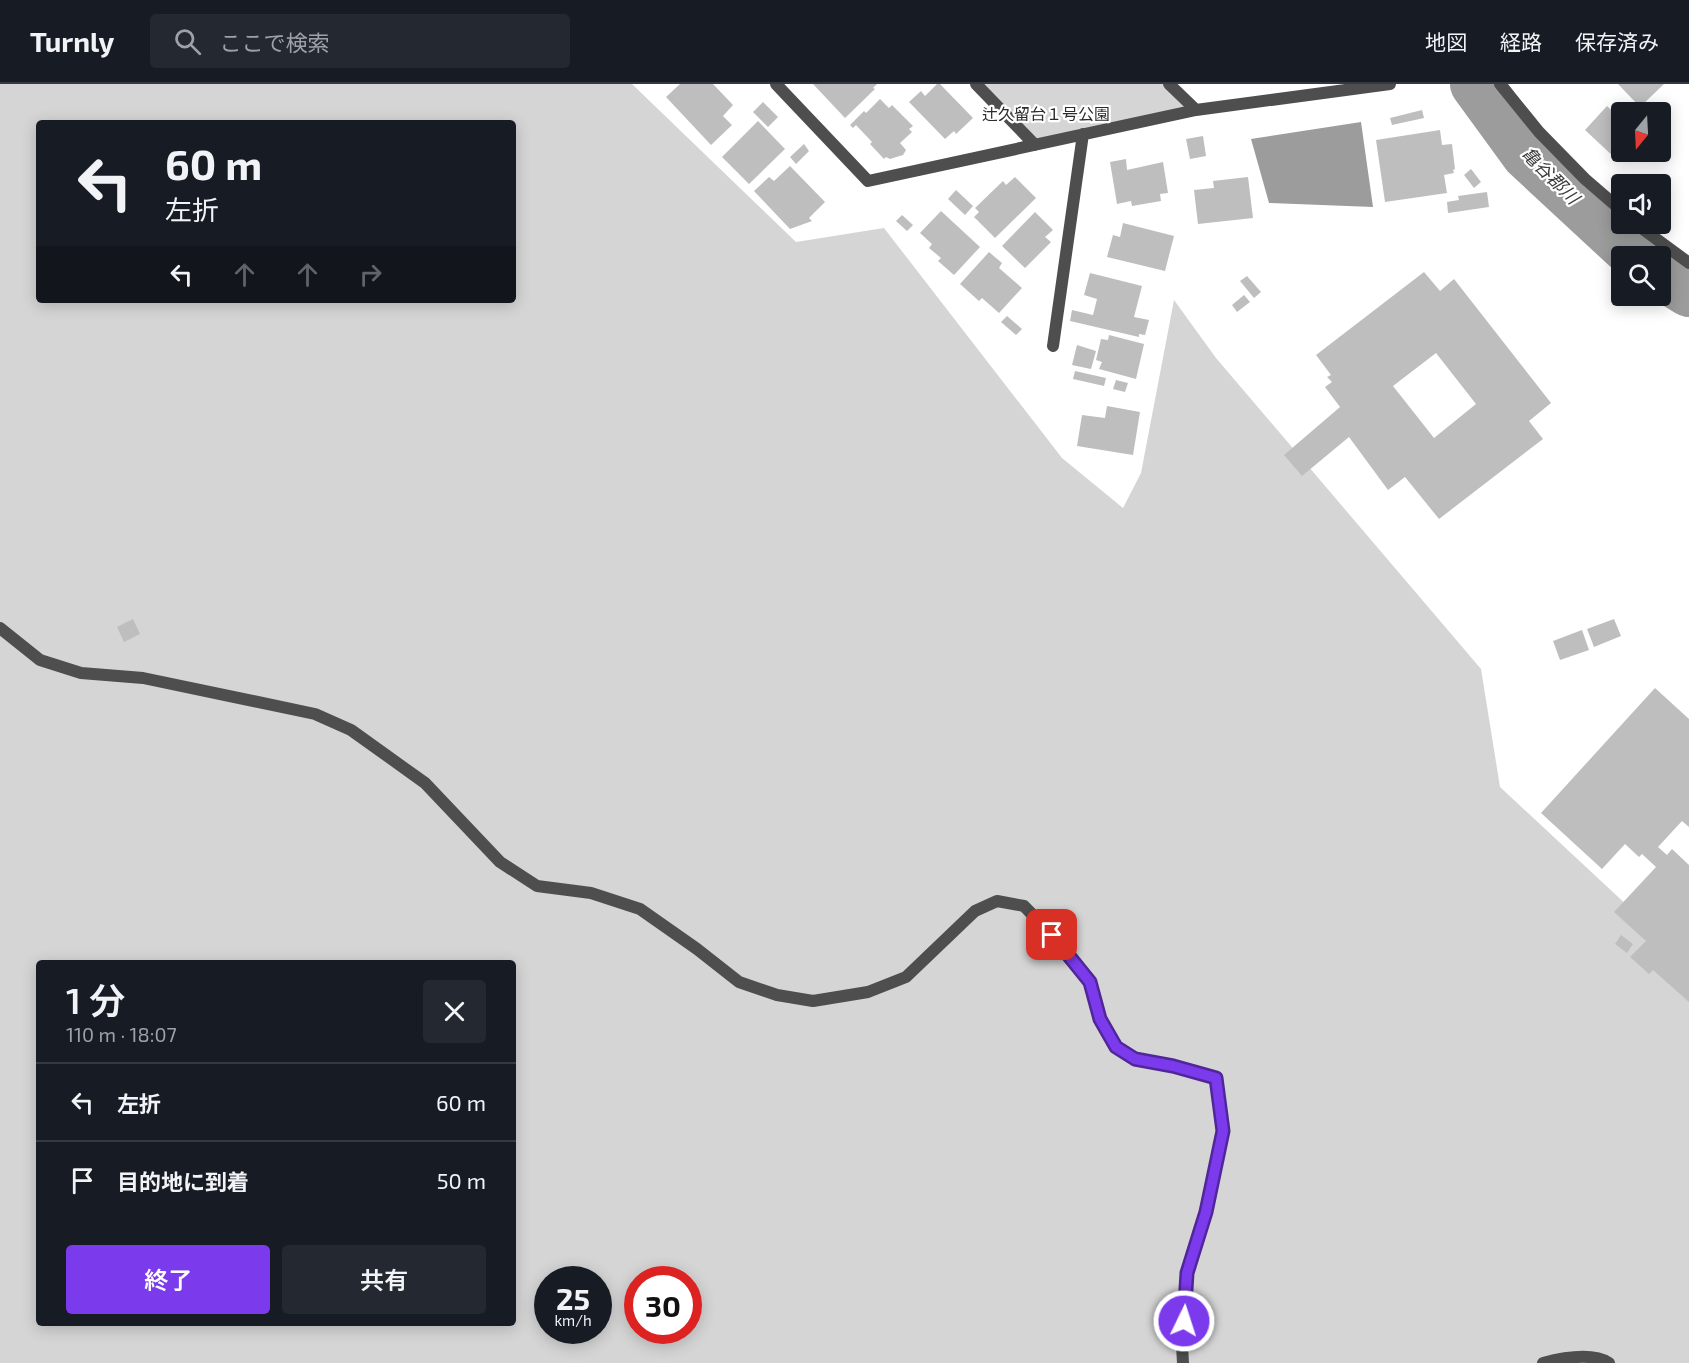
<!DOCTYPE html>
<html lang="ja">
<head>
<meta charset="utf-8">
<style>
	body { margin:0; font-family:"Exo 2","Noto Sans JP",sans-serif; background:#242831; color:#f1f3f6; height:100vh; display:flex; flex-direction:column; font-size:22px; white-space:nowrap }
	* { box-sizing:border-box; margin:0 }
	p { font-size:20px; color:#9ea1a6 }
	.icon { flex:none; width:33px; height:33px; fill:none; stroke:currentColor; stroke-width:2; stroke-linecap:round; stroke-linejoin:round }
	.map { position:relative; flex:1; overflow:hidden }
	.details { position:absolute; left:36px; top:876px; width:480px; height:366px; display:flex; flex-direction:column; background:#171b24; border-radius:6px; box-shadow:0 3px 15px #0003 }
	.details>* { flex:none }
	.hud { position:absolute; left:36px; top:36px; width:480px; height:183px; border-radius:6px; box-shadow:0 3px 15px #0003; background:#171b24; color:#f1f3f6; overflow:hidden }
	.needle { width:39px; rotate:198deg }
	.tools { position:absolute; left:1611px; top:18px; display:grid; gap:12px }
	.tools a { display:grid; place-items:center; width:60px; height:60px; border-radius:6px; background:#171b24; box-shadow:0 3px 15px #0003; font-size:30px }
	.speed { position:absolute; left:534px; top:1182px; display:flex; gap:12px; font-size:30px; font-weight:700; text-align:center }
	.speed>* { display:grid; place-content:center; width:78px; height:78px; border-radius:50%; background:#171b24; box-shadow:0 3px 15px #0003; line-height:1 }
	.speed small { font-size:15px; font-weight:400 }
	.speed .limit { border:9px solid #d22; background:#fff; color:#111 }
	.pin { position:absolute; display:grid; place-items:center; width:51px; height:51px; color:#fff; margin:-26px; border-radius:12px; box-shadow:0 3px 9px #0006 }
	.me { position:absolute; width:66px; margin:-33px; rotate:4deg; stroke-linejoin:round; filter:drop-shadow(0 0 4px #0008) }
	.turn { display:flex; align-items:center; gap:21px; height:126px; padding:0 30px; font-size:27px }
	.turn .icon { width:78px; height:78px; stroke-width:2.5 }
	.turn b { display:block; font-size:42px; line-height:51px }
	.lanes { display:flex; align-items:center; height:57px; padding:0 30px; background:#0003; justify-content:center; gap:30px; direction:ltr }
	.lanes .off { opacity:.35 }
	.round { display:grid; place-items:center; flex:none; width:63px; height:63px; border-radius:6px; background:#242831 }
	.summary { display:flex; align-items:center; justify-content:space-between; height:102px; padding:0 30px }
	h1 { font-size:36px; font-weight:600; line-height:45px }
	.button { display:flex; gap:12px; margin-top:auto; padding:12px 30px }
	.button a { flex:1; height:69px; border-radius:6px; background:#7c3aed; color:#fff; font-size:24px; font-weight:600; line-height:69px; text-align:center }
	.button a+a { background:#242831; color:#f1f3f6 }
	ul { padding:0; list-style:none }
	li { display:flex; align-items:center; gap:18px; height:78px; padding:0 30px; border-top:2px solid #363941 }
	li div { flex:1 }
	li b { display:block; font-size:22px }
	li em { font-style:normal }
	header { display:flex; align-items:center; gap:36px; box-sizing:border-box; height:84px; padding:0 30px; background:#171b24; border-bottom:2px solid #363941 }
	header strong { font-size:28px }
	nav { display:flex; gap:33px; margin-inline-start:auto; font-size:21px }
	.search { width:420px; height:54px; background:#242831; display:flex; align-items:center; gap:15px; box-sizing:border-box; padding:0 21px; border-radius:6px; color:#9ea1a6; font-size:22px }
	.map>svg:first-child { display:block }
</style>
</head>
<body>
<header>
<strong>Turnly</strong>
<div class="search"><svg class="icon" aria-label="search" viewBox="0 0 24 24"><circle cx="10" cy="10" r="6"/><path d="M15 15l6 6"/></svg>ここで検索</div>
<nav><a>地図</a><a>経路</a><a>保存済み</a></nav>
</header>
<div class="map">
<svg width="1689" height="1279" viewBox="0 0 1689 1279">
	<rect width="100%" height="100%" fill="#fff"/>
	<!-- green -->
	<path fill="#d5d5d5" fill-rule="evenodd" d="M0,0H632L796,158L884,144L1062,374L1123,424L1141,389L1174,216L1216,274L1481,585L1500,703L1689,879V1279H0ZM39,39H513V216H39ZM39,879H513V1239H39ZM548,1196H598V1246H548ZM638,1196H688V1246H638Z
		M976,0H1169L1196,26L1035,61Z"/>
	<!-- water -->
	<path fill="#9c9c9c" d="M1361,38L1373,123L1269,119L1251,55Z"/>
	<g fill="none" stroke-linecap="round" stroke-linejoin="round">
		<!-- river -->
		<path stroke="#9c9c9c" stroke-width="52" d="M1476,0L1527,70L1637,172
			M1660,189L1689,207"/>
	</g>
	<!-- building -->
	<path fill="#bebebe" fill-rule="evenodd" d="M680,0H713L733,21L723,32L732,41L711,61L666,13Z
		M813,0H877L873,4L875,5L845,34Z
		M937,0H940L973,34L956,50L954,47L945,55L909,18L921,7L925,12Z
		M1618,0H1664L1640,23Z
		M880,15L889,24L892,21L913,42L909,45L912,48L900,59L906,66L903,71L890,75L886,73L884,75L870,60L872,58L856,41L853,44L850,41L864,27L866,29Z
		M763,18L778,33L768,43L753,28Z
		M1607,22L1622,36V67L1615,74L1585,46Z
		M1422,26L1424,34L1392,41L1390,34Z
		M758,37L785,65L749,100L722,73Z
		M1440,46L1442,61L1452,60L1455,85L1453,86L1454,89L1444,91L1447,109L1385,118L1376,56Z
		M1203,52L1206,72L1190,75L1186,55Z
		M804,60L809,67L796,80L790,73Z
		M1126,75L1127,86L1163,78L1168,109L1160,110L1161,117L1132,122L1131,117L1117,120L1110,78Z
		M790,82L825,118L809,134L812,137L790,145L754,107L769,93L774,97Z
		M1471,85L1481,98L1474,104L1464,91Z
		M1015,93L1036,114L995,154L974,133L979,128L975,124L1003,97L1006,101Z
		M1248,93L1253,134L1198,140L1194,106L1214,104L1213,97Z
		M956,106L973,122L965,131L948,115Z
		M1487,108L1489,123L1448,129L1447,118L1459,116L1458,112Z
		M941,127L980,163L954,191L938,177L941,174L929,164L932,160L920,149Z
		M1035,128L1053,146L1045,153L1051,158L1025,184L1002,162Z
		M902,131L913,141L907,147L896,137Z
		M1123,139L1174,152L1165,187L1107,173L1113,151L1120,153Z
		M989,168L1002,179L999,184L1022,204L999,229L982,214L979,217L960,200Z
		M1424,188L1440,207L1454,195L1551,319L1529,337L1543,355L1439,435L1405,393L1388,406L1349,353L1302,392L1284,371L1340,323L1325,303L1332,298L1327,293L1331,291L1316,271ZM1436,269L1476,320L1434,354L1393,302Z
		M1090,189L1142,202L1134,233L1149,236L1145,251L1139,250V253L1070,237L1072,226L1093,231L1097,215L1084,211Z
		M1247,192L1261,208L1254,214L1240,197Z
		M1244,211L1250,218L1237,228L1232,221Z
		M1007,232L1022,245L1016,251L1001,238Z
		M1109,251L1144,260L1136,295L1099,285L1102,278L1096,276L1101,255L1108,256Z
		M1077,261L1096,267L1091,285L1072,281Z
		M1075,287L1106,294L1104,302L1073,295Z
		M1116,296L1128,299L1125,308L1113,305Z
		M1107,322L1140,328L1133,371L1077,362L1082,331L1105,334Z
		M133,535L140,550L124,558L117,543Z
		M1614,535L1621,552L1594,563L1587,545Z
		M1582,546L1589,566L1560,576L1553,557Z
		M1655,604L1689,635V743L1682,737L1658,763L1667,771L1672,765L1689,781V918L1653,886L1649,890L1630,873L1646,857L1614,828L1656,783L1642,770L1639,773L1625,760L1602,785L1541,729Z
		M1621,851L1633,860L1627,869L1615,860Z"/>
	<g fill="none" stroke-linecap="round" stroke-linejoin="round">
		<!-- minor -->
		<path stroke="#4e4e4e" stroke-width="12" d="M776,0L868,97L1196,26L1390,0
			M976,0L1035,61
			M1169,0L1196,26
			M1053,262L1083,50
			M0,544L40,576L81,589L143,594L315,630L351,646L425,699L500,778L537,802L591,809L640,825L697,865L739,898L777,911L813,917L868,908L906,893L975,827L997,817L1024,822L1052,851L1090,898L1100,935L1115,963L1135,976L1173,982L1216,994L1223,1047L1205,1128L1187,1189L1182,1261L1183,1279
			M1543,1279C1562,1274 1592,1268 1609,1279"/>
		<!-- tertiary -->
		<path stroke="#4e4e4e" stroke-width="12" d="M1500,0L1539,48L1585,95L1622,127
			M1636,140L1689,179"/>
	</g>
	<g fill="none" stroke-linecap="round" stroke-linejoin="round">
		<defs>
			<path id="route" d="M1052,851L1090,898L1100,935L1116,963L1135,975L1173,982L1216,994L1223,1047L1206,1128L1187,1189L1184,1237"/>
		</defs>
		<!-- route casing -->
		<use href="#route" stroke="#51269a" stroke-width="15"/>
		<!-- route -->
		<use href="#route" stroke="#7c3aed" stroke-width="10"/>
	</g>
	<g text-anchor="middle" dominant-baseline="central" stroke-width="4.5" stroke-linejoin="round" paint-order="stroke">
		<!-- park labels -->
		<g font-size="16" fill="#2c2c2c" stroke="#fff">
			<text x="1046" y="29">辻久留台１号公園</text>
		</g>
		<!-- water labels -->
		<g font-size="18" font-style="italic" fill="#3d3d3d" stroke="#fff">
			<text transform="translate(1551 91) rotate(45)">亀谷郡川</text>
		</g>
	</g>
</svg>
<div class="tools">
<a><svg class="needle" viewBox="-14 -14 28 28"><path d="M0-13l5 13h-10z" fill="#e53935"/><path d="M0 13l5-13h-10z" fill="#9ea1a6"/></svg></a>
<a><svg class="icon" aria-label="sound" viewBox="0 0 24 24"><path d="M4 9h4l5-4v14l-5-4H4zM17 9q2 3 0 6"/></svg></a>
<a><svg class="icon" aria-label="search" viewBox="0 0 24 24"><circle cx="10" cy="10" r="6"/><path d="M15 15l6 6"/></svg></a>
</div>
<div class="speed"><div>25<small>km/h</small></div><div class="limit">30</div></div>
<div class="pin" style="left:1052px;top:851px;background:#d93025"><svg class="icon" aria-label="arrive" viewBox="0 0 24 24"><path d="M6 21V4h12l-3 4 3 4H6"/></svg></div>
<svg class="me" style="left:1184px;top:1237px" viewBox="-20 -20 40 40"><circle r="17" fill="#7c3aed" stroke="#fff" stroke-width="3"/><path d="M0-11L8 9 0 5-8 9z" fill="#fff"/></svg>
<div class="hud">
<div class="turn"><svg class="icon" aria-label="left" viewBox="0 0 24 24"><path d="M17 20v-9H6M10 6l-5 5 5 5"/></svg><div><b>60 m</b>左折</div></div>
<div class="lanes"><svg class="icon" aria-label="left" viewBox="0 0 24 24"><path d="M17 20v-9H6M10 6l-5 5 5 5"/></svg><svg class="icon off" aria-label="ahead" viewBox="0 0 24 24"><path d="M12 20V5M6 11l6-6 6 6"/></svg><svg class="icon off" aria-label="ahead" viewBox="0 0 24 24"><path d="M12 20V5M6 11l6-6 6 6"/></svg><svg class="icon off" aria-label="right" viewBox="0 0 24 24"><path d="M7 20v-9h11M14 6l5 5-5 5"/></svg></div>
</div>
<section class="details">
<div class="summary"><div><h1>1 分</h1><p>110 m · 18:07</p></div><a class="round"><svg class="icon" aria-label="close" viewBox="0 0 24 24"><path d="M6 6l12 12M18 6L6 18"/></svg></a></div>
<ul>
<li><svg class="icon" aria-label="left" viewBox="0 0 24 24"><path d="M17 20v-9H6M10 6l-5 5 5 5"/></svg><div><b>左折</b></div><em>60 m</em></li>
<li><svg class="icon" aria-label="arrive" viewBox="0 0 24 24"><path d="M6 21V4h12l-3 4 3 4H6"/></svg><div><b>目的地に到着</b></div><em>50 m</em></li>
</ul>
<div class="button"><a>終了</a><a>共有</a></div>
</section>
</div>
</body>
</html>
